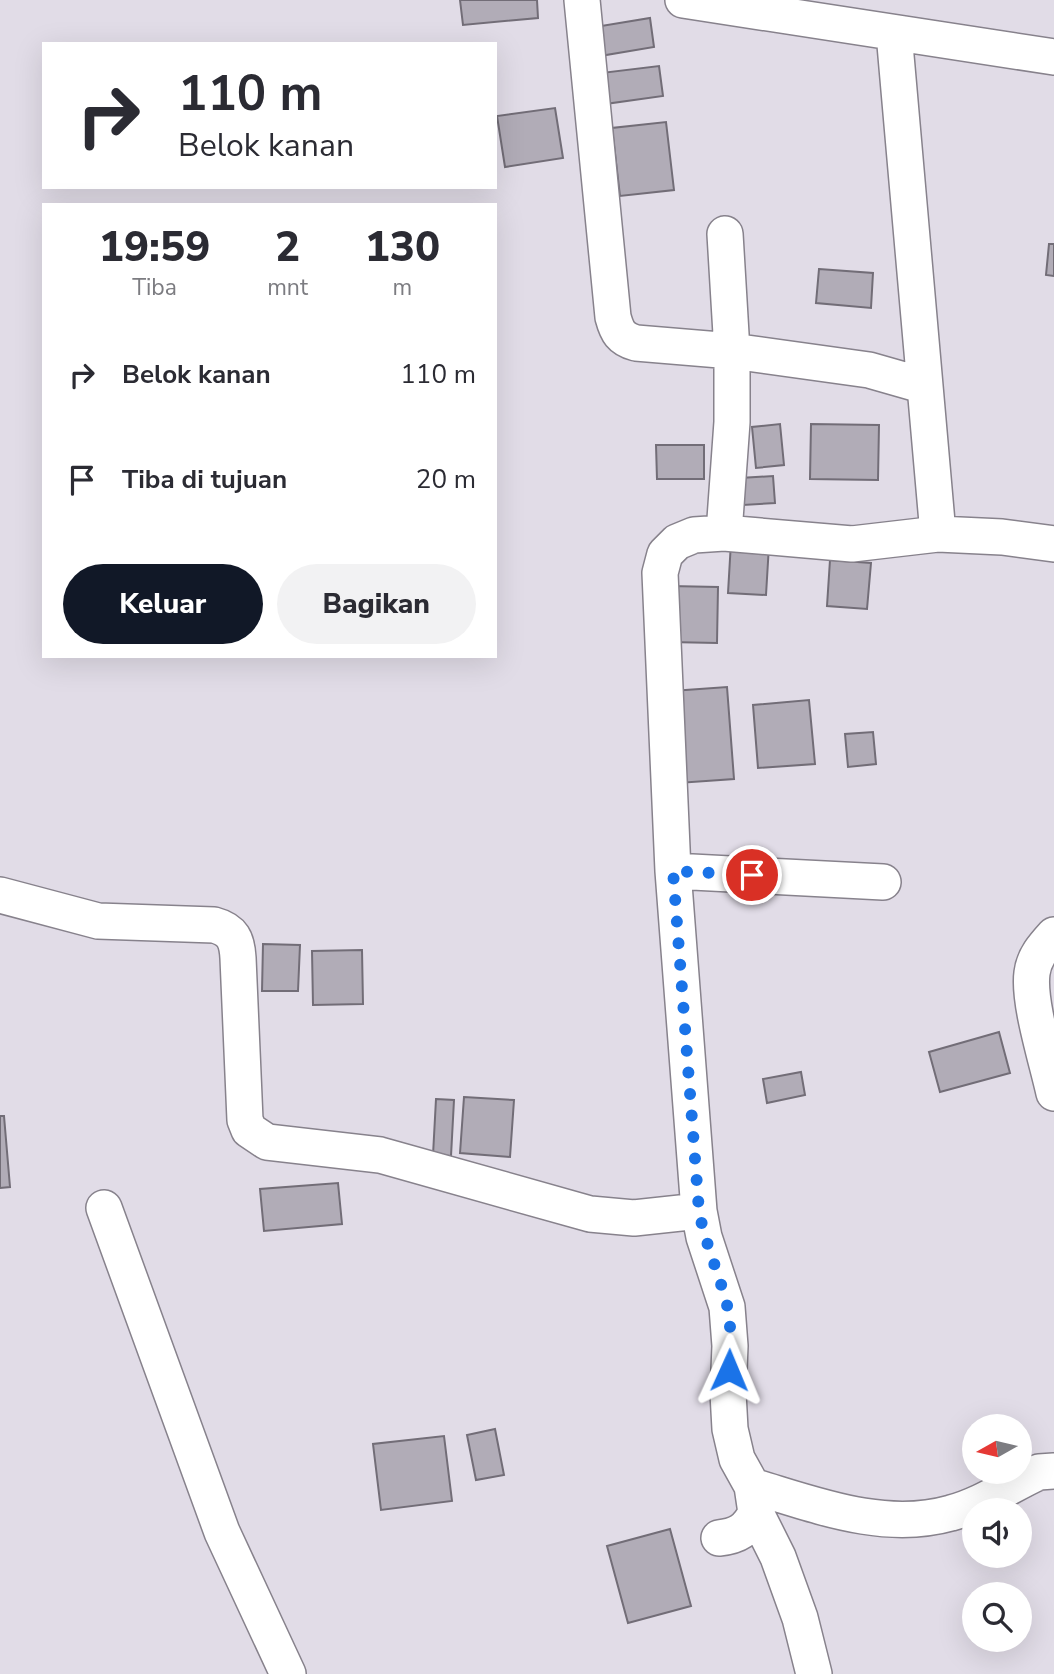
<!DOCTYPE html>
<html lang="id">
<head>
<meta charset="utf-8">
<style>
	body { margin:0; font-family:"Nunito Sans",sans-serif; background:#f2f2f3; color:#2b2b33; height:100vh; display:flex; flex-direction:column; font-size:26px; white-space:nowrap }
	* { box-sizing:border-box; margin:0 }
	p { font-size:23px; color:#7c7c81 }
	.icon { flex:none; width:38px; height:38px; fill:none; stroke:currentColor; stroke-width:2; stroke-linecap:round; stroke-linejoin:round }
	.map { position:relative; flex:1; overflow:hidden }
	.details { position:absolute; left:42px; top:203px; width:455px; height:455px; display:flex; flex-direction:column; background:#fff; border-radius:0px; box-shadow:0 7px 28px #0002 }
	.details>* { flex:none }
	.banner { position:absolute; left:42px; top:42px; width:455px; height:147px; border-radius:0px; box-shadow:0 7px 28px #0002; background:#fff; color:#2b2b33; overflow:hidden }
	.needle { width:46px; rotate:262deg }
	.fabs { position:absolute; left:962px; top:1414px; display:grid; gap:14px }
	.fabs a { display:grid; place-items:center; width:70px; height:70px; border-radius:50%; background:#fff; box-shadow:0 7px 28px #0002; font-size:35px }
	.pin { position:absolute; display:grid; place-items:center; width:60px; height:60px; color:#fff; margin:-30px; border:4px solid #fff; border-radius:50%; box-shadow:0 2px 7px #0007 }
	.me { position:absolute; width:77px; margin:-38px; rotate:1deg; stroke-linejoin:round; filter:drop-shadow(0 0 5px #0008) }
	.turn { display:flex; align-items:center; gap:24px; height:147px; padding:0 21px; font-size:32px }
	.turn .icon { width:91px; height:91px; stroke-width:2.5 }
	.turn b { display:block; font-size:49px; line-height:60px }
	.eta { display:flex; justify-content:space-evenly; align-items:center; height:119px; text-align:center }
	.eta b { font-size:42px; font-weight:800; line-height:49px }
	.primary-button { display:flex; gap:14px; margin-top:auto; padding:14px 21px }
	.primary-button a { flex:1; height:80px; border-radius:42px; background:#111827; color:#fff; font-size:28px; font-weight:800; line-height:80px; text-align:center }
	.primary-button a+a { background:#f2f2f3; color:#2b2b33 }
	ul { padding:0; list-style:none }
	li { display:flex; align-items:center; gap:21px; height:105px; padding:0 21px }
	li div { flex:1 }
	li b { display:block; font-size:26px }
	li em { font-style:normal }
	.map>svg:first-child { display:block }
</style>
</head>
<body>
<div class="map">
<svg width="1054" height="1674" viewBox="0 0 1054 1674">
	<rect width="100%" height="100%" fill="#e1dce7"/>
	<!-- building -->
	<path fill="#b1acb7" stroke="#726d77" stroke-width="2" d="M460,0H537L538,18L463,25Z
		M650,18L654,47L600,56L595,27Z
		M659,66L663,96L605,104L601,73Z
		M555,108L563,158L505,167L497,116Z
		M666,122L674,190L620,196L612,128Z
		M1049,244H1054V276L1046,275Z
		M819,269L873,273L871,308L816,303Z
		M780,424L784,465L756,468L752,427Z
		M811,424L879,425L878,480L810,479Z
		M656,445H704V479H657Z
		M773,476L775,503L743,505L740,478Z
		M731,542L769,545L766,595L728,593Z
		M830,560L871,563L867,609L827,606Z
		M670,586L718,587L717,643L669,642Z
		M727,687L734,779L678,783L672,691Z
		M809,700L815,764L758,768L753,705Z
		M873,732L876,764L848,767L845,734Z
		M263,944L300,945L298,991H262Z
		M362,950L363,1004L313,1005L312,951Z
		M999,1032L1010,1073L940,1092L929,1052Z
		M801,1072L805,1095L767,1103L763,1079Z
		M464,1097L514,1100L510,1157L460,1153Z
		M436,1099L454,1100L451,1156L433,1155Z
		M0,1116H4L10,1187L0,1188Z
		M338,1183L342,1224L264,1231L260,1189Z
		M495,1429L504,1475L476,1480L467,1435Z
		M444,1436L452,1501L381,1510L373,1444Z
		M670,1529L691,1606L628,1623L607,1546Z"/>
	<g fill="none" stroke-linecap="round" stroke-linejoin="round">
		<defs>
			<path id="minor" d="M582,0L613,317C617,332 621,339 636,343L732,351L869,370L925,386
				M683,0L1054,57
				M894,33L938,534
				M724,533L732,422V351L725,234
				M1054,544L1002,537L938,534L852,544L724,533L694,535L677,542L665,554L660,573L673,871L699,1211L704,1237L727,1307L730,1346L728,1393L730,1429L737,1459L752,1486C816,1505 884,1532 951,1513C982,1505 1010,1485 1039,1472L1054,1471
				M673,871L883,882
				M0,895L98,921L214,925C233,930 237,940 238,958L245,1120L249,1130L267,1142L380,1155L590,1214L634,1218L699,1211
				M1054,935C1044,946 1034,957 1032,973C1028,1002 1047,1061 1054,1093
				M104,1208L222,1532L288,1674
				M752,1486L756,1513L778,1557L800,1618L814,1674
				M719,1538C738,1536 747,1530 756,1513"/>
		</defs>
		<!-- minor casing -->
		<use href="#minor" stroke="#87828c" stroke-width="38"/>
		<!-- minor -->
		<use href="#minor" stroke="#fff" stroke-width="35"/>
	</g>
	<g fill="none" stroke-linecap="round" stroke-linejoin="round">
		<!-- route -->
		<path stroke="#1a73e8" stroke-width="12" stroke-dasharray="0 21.6" d="M729,1370C730,1349 732,1325 727,1305C719,1273 705,1243 699,1211L673,871L752,875"/>
	</g>
</svg>
<div class="fabs">
<a><svg class="needle" viewBox="-14 -14 28 28"><path d="M0-13l5 13h-10z" fill="#e53935"/><path d="M0 13l5-13h-10z" fill="#7c7c81"/></svg></a>
<a><svg class="icon" aria-label="sound" viewBox="0 0 24 24"><path d="M4 9h4l5-4v14l-5-4H4zM17 9q2 3 0 6"/></svg></a>
<a><svg class="icon" aria-label="search" viewBox="0 0 24 24"><circle cx="10" cy="10" r="6"/><path d="M15 15l6 6"/></svg></a>
</div>
<div class="pin" style="left:752px;top:875px;background:#d93025"><svg class="icon" aria-label="arrive" viewBox="0 0 24 24"><path d="M6 21V4h12l-3 4 3 4H6"/></svg></div>
<svg class="me" style="left:729px;top:1370px" viewBox="-20 -20 40 40"><path d="M0-17L14 15 0 8-14 15z" fill="#1a73e8" stroke="#fff" stroke-width="4"/></svg>
<div class="banner">
<div class="turn"><svg class="icon" aria-label="right" viewBox="0 0 24 24"><path d="M7 20v-9h11M14 6l5 5-5 5"/></svg><div><b>110 m</b>Belok kanan</div></div>
</div>
<section class="details">
<div class="eta">
<div><b>19:59</b><p>Tiba</p></div>
<div><b>2</b><p>mnt</p></div>
<div><b>130</b><p>m</p></div>
</div>
<ul>
<li><svg class="icon" aria-label="right" viewBox="0 0 24 24"><path d="M7 20v-9h11M14 6l5 5-5 5"/></svg><div><b>Belok kanan</b></div><em>110 m</em></li>
<li><svg class="icon" aria-label="arrive" viewBox="0 0 24 24"><path d="M6 21V4h12l-3 4 3 4H6"/></svg><div><b>Tiba di tujuan</b></div><em>20 m</em></li>
</ul>
<div class="primary-button"><a>Keluar</a><a>Bagikan</a></div>
</section>
</div>
</body>
</html>
